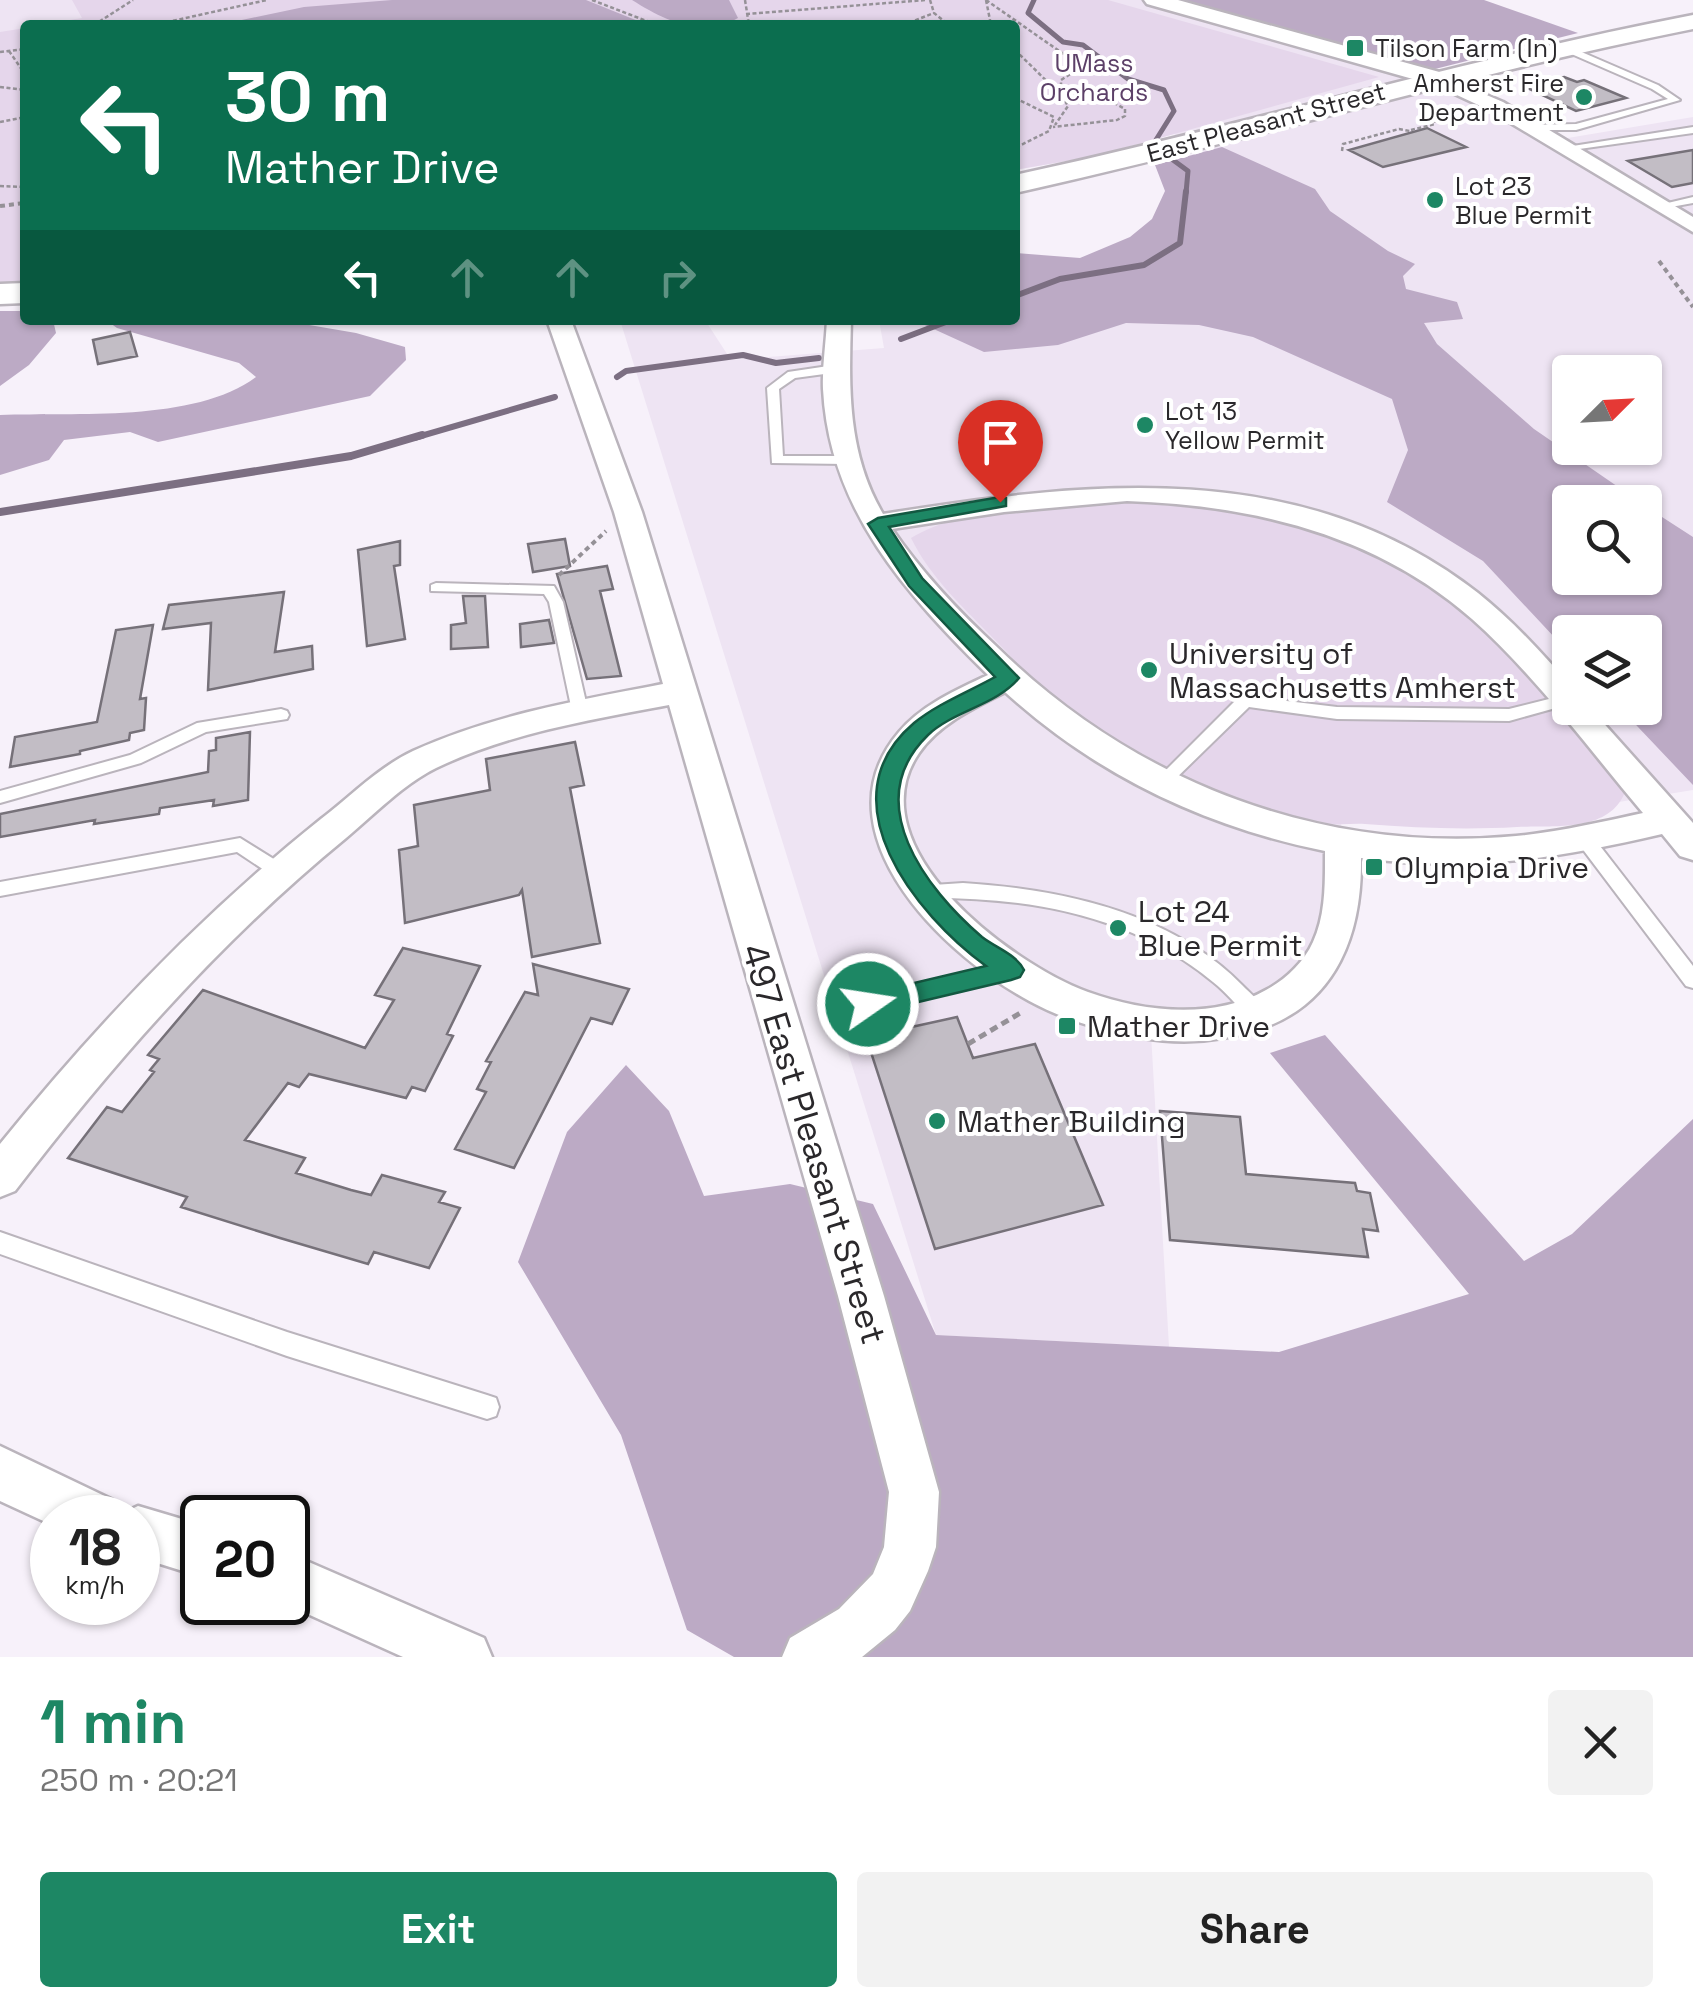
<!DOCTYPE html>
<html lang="en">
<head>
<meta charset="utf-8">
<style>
	body { margin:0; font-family:"Space Grotesk",sans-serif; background:#f2f2f2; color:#222; height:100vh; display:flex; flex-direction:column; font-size:38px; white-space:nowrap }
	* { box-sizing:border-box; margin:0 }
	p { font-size:32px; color:#767676 }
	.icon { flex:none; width:55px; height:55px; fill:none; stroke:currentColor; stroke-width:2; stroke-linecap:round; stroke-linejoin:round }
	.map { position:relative; height:1657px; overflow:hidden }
	.details { display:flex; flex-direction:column; background:#fff; flex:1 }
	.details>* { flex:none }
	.hud { position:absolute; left:20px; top:20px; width:1000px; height:305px; border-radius:10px; box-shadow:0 2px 8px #0004; background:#0b6e4f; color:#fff; overflow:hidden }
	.needle { width:65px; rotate:66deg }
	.fabs { position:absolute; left:1552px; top:355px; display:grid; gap:20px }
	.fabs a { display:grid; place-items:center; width:110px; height:110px; border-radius:10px; background:#fff; box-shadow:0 2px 8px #0004; font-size:50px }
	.speed { position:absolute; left:30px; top:1495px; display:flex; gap:20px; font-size:50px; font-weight:700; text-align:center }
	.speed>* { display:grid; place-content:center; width:130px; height:130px; border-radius:50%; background:#fff; box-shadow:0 2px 8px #0004; line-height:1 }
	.speed small { font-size:25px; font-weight:400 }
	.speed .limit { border:5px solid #111; border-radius:15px; background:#fff; color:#111 }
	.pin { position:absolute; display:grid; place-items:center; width:85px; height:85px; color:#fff; margin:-102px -42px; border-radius:50% 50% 50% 0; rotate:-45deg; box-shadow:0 0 10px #0007 }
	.pin .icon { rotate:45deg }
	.me { position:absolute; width:110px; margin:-55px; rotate:77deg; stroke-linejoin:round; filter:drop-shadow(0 0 8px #0008) }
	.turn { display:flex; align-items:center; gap:35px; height:210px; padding:0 40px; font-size:45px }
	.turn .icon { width:130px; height:130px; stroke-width:2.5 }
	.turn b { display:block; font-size:70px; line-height:85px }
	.lanes { display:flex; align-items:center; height:95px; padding:0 40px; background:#0003; justify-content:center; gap:50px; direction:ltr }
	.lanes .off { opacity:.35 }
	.round { display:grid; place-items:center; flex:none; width:105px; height:105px; border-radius:10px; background:#f2f2f2 }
	.headline { display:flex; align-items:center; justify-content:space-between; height:170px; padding:0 40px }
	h1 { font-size:60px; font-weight:700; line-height:75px; color:#1d8764 }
	.action { display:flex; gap:20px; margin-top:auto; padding:20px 40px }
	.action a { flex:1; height:115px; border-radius:10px; background:#1d8764; color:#fff; font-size:40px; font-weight:700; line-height:115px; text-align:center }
	.action a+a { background:#f2f2f2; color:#222 }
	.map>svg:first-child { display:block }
</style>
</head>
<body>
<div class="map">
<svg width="1693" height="1657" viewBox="0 0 1693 1657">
	<rect width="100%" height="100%" fill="#f7f1fa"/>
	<!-- built -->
	<path fill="#eee4f3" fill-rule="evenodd" d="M0,0H1429L1284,36L1399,71L1457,94L1544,142L1693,117V790L1526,817H1342L1332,910L1296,976L1257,1002L1150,1016L1169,1347L936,1335L620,320H705L731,360L884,348L879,320H1015L1160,298L1204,152L1174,134L1095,156L1015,170V25H25V285L0,286ZM1570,372H1645V448H1570ZM1570,502H1645V578H1570ZM1570,632H1645V708H1570Z"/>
	<!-- green -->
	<path fill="#e5d6eb" d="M72,0H1108L1379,77L1095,156L1015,170V25H40L82,18Z
		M25,28V285L0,286V32Z
		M1119,497C1147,498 1176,496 1203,499C1297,510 1403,556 1474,618C1532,667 1577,733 1625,792C1609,833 1554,825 1517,827C1466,830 1416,828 1365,824C1352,823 1339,826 1327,823C1228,807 1130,759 1052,698C1032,682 1016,661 998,643C967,611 931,579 911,538C964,506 1057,505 1119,497Z"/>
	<!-- forest -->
	<path fill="#bcaac5" d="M392,0H586L648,25H218L304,7Z
		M632,0H729L738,18C701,39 664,20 632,0Z
		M1177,0H1484L1578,33L1435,69Z
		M1222,147L1315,189L1330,211L1388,251L1415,264L1403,276L1406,289L1457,302L1463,319L1424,323L1437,344L1534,429L1640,502H1570V578H1645V506L1693,537V785L1620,708H1645V632H1570V654L1483,561L1387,502L1408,450L1392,399L1253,337L1199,325L1126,323L1058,345L984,352L914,320H1015V253L1080,258L1130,237L1152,219L1165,191L1155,165Z
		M0,311H25V320H53L56,333L29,365L0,386Z
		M106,320H280L356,333L405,347L406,360L370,396L158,442L130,432L64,440L49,460L0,475V415C75,412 194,423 256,377L239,363L117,328Z
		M1325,1035L1524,1261L1572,1234L1693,1119V1657H734L687,1630L621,1435L518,1262L567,1132L626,1065L669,1111L704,1196L790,1184L873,1204L936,1335L1279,1352L1469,1294L1270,1053Z"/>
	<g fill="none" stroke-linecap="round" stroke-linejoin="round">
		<!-- stream-far2 -->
		<path stroke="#7c6f82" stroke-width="5" d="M1034,0L1028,13L1063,42L1083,45L1128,79L1164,90L1174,111L1154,143
			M1169,157L1188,171L1186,193"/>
		<!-- stream-far1 -->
		<path stroke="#7c6f82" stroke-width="6" d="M1015,296L1060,279L1144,265L1180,243L1186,191
			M901,339L951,320
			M617,377L626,371L743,355L776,363L819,358
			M414,438L555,397"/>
		<!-- stream -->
		<path stroke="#7c6f82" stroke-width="8" d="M0,512L351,456L422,435"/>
	</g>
	<!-- building -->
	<path fill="#c2bdc5" stroke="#767179" stroke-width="2.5" d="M1564,77L1577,82L1584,80L1626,98L1576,111L1523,86Z
		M1427,128L1466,147L1383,167L1349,150Z
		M1693,150V183L1672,187L1628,161Z
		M130,332L137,356L98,364L93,340Z
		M565,539L570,566L533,572L528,544Z
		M400,541V565L394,566L405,639L367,646L358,550Z
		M607,566L613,589L600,591L621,676L587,679L557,574Z
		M284,592L275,652L312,646L313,669L208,690L211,623L163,629L169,605Z
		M463,596H485L488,647L451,649V625L466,623Z
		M549,620L554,643L521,647L520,624Z
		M153,625L140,699L146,698L144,730L130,733L129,740L80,751V754L10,767L15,737L97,722L116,630Z
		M250,732L248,800L213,806L214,800L160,808L159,814L94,824L95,820L0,837V814L208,772L209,751L216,750V738Z
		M575,742L584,785L570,788L600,943L532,957L522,890L519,895L405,923L399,850L418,846L414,805L490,790L486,759Z
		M403,948L480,966L447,1034L453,1036L425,1091L412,1087L406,1098L309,1074L299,1087L288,1083L245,1140L305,1158L296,1173L351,1190L371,1195L382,1175L445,1192L439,1202L460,1208L429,1268L374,1252L368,1264L280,1238L181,1207L187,1197L68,1158L107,1107L122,1112L154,1072L150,1070L159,1059L148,1055L203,990L365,1048L394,1000L375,995Z
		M533,964L629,989L612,1024L591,1018L514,1168L455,1149L486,1092L477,1089L491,1062L486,1061L525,992L538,995Z
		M957,1017L973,1058L1035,1044L1103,1205L935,1249L866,1037Z
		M1160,1111L1240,1117L1246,1174L1355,1183L1357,1191L1370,1193L1378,1231L1363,1229L1368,1257L1170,1240Z"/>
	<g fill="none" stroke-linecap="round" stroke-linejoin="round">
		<defs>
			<path id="service" d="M1563,44L1658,85L1680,100L1576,130H1527L1525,128L1530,125L1576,124L1668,99L1652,89L1560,49Z
				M1693,127V133L1565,151L1560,148Z
				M1693,197V203L1660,209L1655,206Z
				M835,365L841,369L839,372L795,378L779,389L783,456H846L853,460L846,464L772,463L767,388L788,372Z
				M436,583L554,586L563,602L588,711L586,715L580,717L572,711L549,602L544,594L431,591V585Z
				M1565,695L1570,696V704L1509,721L1337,719L1249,707L1167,787L1161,789L1153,783L1239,697L1245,696L1337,707L1509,709Z
				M281,709L287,711L289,715L287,719L206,732L141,763L0,803V791L130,755L197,723Z
				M1584,831L1590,833L1693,966V988L1686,986L1578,843L1575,838L1578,833Z
				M240,838L285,866L288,871L285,876H273L237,852L0,896V882Z
				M963,883C1060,889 1171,912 1242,985C1251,994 1262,1003 1268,1014L1265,1020L1258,1022L1251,1020C1238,1007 1227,993 1213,982C1131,914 1027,897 924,898L918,896L915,891L918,886Z
				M1011,962L1018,965L1021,970L1018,975L1011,978L868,1012L861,1010L858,1004L861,998L868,996Z
				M0,1232L287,1332L487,1395L496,1398L499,1407L496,1416L487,1419L287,1356L0,1254Z"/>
			<path id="minor" d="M1435,73L1503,102L1693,217V232L1489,110L1429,82L1426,78Z
				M547,320H571L642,512L884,1296L939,1492L936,1547L928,1571L910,1611L895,1630L862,1657H782L790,1638L839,1609L873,1574L884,1547L889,1492L838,1296L669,705C590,720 509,733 436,768C402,785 375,814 346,838C220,941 114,1062 15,1191L0,1197V1144C96,1025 201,915 321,819C351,796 379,767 413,751C492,715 579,700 663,684L614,512Z
				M827,320H851C849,388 847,453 883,514C1088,481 1302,456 1478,593C1512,620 1541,652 1570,685V708H1590L1693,823V860L1680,856L1662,834C1554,859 1472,872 1361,858C1362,932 1338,1001 1263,1028C1195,1052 1130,1041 1064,1017C968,981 807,840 899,732C922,705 956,690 988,675C906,594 829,509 823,389C822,366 826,343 827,320ZM1127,501C1251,505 1376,534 1472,619C1536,676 1588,748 1643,813C1601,822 1559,832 1516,836C1322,854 1136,783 998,648C959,612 922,573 892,529L1004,512ZM1005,692C1096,775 1206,827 1325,851C1325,881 1326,914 1313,942C1304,962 1285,980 1266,990C1213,1020 1144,1012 1088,992C1013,965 854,847 919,753C939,724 975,707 1005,692Z
				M0,1446L113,1500L119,1515L138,1506L202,1525V1577L138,1557V1518H52V1525L0,1501Z
				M288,1553L484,1638L492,1657H403L281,1602H288Z"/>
			<path id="tertiary" d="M1144,0H1178L1443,73L1446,78L1443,83H1427L1147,4Z"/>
			<path id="secondary" d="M1693,15V29C1465,74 1242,143 1015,193V175C1242,126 1465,59 1693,15Z
				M25,283V303L0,304V284Z"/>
		</defs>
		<!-- service casing -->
		<use href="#service" stroke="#bab4bc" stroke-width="4"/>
		<!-- minor casing -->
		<use href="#minor" stroke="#bab4bc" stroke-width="5"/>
		<!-- tertiary casing -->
		<use href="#tertiary" stroke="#bab4bc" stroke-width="5"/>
		<!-- secondary casing -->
		<use href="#secondary" stroke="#bab4bc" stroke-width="5"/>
		<!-- path-far2 -->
		<path stroke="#959197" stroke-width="2.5" stroke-dasharray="4 2.5" stroke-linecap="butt" d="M592,0L657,25
			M745,0L749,25
			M930,0L934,13L949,25
			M986,0L1075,62V71L1061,80V85L1101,96L1125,109V116L1117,120L1053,127
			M986,0L991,25
			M746,14L926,0
			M94,25L133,0
			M154,25L267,0
			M903,25L934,13
			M1015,50L1063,97L1068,106L1055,125
			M9,51L25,74
			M0,52L25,49
			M0,87L25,90
			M1015,98L1054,117L1049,131L1015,148
			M0,122L25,117
			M1411,130L1435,124L1430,106
			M1342,151L1343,144L1399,129L1410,131
			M0,186L25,187"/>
		<!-- path-far1 -->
		<path stroke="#959197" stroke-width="4" stroke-dasharray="5 4" stroke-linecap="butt" d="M0,206L25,203
			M1659,261L1693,307
			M559,575L606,531"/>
		<!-- path -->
		<path stroke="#959197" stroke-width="5" stroke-dasharray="8 5" stroke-linecap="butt" d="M968,1044L1022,1012"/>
		<!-- service -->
		<use href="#service" fill="#fff" fill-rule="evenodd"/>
		<!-- minor -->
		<use href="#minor" fill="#fff" fill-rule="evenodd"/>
		<!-- tertiary -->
		<use href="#tertiary" fill="#fff" fill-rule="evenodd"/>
		<!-- secondary -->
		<use href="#secondary" fill="#fff" fill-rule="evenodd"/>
	</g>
	<!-- route -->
	<path fill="#1d8764" stroke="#135841" stroke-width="2.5" d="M1000,497L1006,498V506L889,527L922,578L1019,678C997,705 953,711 928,735C859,802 926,889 982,937C996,948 1016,954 1024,970L1020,977L1011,980L868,1014L859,1011L855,1004L859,996L986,966C916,915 823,800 914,723C937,704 970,691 995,677L909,586L868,524L878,518Z"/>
	<!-- markers -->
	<g fill="#1d8764" stroke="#fff" stroke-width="4">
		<rect x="1345" y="38" width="20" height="20" rx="5"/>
		<circle cx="1584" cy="97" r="10"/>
		<circle cx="1435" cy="200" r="10"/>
		<circle cx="1145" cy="425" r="10"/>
		<circle cx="1149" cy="670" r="10"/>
		<rect x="1364" y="857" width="20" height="20" rx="5"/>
		<circle cx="1118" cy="928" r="10"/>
		<rect x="1057" y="1016" width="20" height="20" rx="5"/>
		<circle cx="937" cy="1121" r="10"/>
	</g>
	<g text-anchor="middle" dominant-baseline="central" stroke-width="8" stroke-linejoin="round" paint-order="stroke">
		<!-- far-poi labels -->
		<g font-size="25" fill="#2a282b" stroke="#fff" text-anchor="start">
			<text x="1375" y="48">Tilson Farm (In)</text>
			<text x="1564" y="83" text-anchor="end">Amherst Fire<tspan x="1564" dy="29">Department</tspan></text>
			<text x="1455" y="186">Lot 23<tspan x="1455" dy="29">Blue Permit</tspan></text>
			<text x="1165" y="411">Lot 13<tspan x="1165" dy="29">Yellow Permit</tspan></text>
		</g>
		<!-- far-park labels -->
		<g font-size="25" fill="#5c4068" stroke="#fff">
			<text x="1094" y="63">UMass<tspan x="1094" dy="29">Orchards</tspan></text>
		</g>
		<!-- far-street labels -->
		<g font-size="25" fill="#2a282b" stroke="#fff">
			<text transform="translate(1266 122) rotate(-15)">East Pleasant Street</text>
		</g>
		<!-- poi labels -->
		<g font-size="30" fill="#2a282b" stroke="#fff" text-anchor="start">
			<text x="1169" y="653">University of<tspan x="1169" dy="34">Massachusetts Amherst</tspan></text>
			<text x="1394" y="867">Olympia Drive</text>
			<text x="1138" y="911">Lot 24<tspan x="1138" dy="34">Blue Permit</tspan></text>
			<text x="1087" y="1026">Mather Drive</text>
			<text x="957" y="1121">Mather Building</text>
		</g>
		<!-- near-street labels -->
		<g font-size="35" fill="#2a282b" stroke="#fff">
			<text transform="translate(814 1144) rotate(73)">497 East Pleasant Street</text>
		</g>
	</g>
</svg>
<div class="fabs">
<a><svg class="needle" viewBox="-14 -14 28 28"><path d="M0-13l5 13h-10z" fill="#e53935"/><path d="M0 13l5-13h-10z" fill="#767676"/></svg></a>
<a><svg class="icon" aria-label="search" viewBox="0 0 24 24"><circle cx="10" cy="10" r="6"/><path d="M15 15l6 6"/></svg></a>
<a><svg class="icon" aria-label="layers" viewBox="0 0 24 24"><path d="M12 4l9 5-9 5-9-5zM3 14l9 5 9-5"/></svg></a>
</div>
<div class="speed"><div>18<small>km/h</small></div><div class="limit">20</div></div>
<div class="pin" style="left:1000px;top:502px;background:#d93025"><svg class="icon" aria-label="arrive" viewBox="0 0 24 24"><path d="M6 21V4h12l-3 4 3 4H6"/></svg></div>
<svg class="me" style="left:868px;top:1004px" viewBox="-20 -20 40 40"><circle r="17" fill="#1d8764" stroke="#fff" stroke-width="3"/><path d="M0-11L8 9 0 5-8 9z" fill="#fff"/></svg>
<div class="hud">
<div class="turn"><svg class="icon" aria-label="left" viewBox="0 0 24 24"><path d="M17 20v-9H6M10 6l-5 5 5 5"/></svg><div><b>30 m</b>Mather Drive</div></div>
<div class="lanes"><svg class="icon" aria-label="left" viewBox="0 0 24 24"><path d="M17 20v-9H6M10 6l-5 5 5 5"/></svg><svg class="icon off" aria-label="ahead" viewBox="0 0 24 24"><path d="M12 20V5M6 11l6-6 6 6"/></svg><svg class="icon off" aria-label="ahead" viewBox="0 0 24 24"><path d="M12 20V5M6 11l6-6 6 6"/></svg><svg class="icon off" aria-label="right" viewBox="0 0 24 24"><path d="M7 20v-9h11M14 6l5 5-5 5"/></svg></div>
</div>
</div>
<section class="details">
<div class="headline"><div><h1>1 min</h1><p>250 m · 20:21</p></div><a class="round"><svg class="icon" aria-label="close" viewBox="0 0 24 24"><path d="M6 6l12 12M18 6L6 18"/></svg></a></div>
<div class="action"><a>Exit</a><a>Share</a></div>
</section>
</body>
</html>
